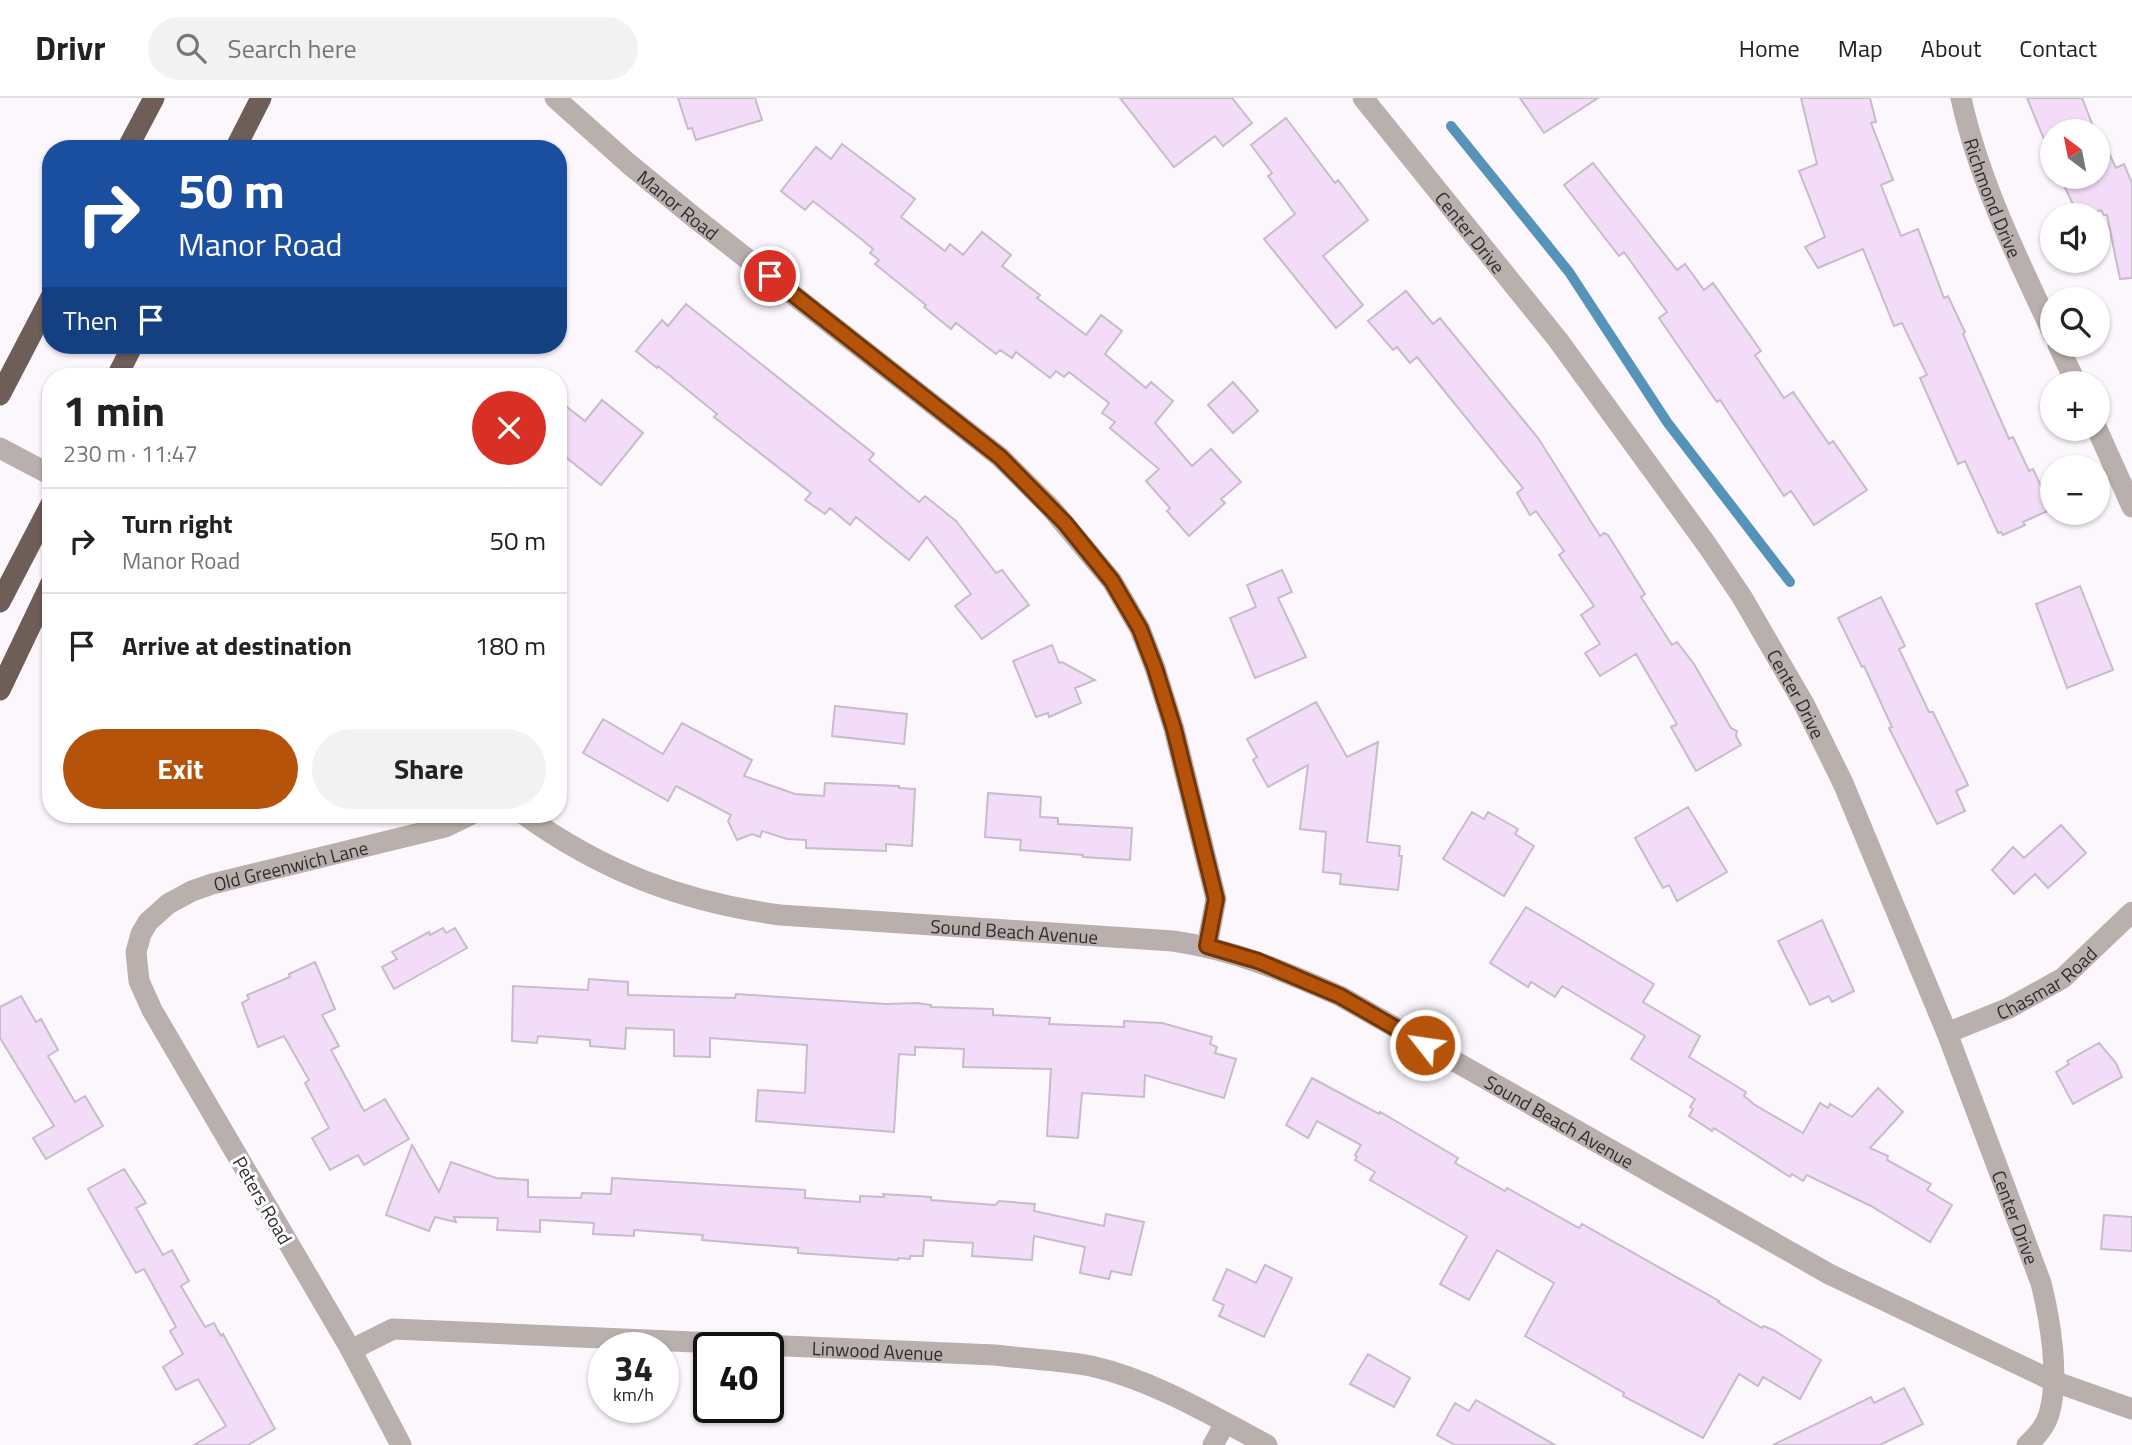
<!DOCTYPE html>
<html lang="en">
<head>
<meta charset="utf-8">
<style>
	body { margin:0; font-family:"Titillium Web",sans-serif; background:#f2f2f2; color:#222; height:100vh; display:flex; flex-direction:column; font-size:26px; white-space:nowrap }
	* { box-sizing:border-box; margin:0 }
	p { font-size:23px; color:#767676 }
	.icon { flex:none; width:38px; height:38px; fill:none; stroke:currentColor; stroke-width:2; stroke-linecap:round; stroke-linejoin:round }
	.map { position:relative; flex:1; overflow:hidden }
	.side { position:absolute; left:42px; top:270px; width:525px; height:455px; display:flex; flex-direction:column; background:#fff; border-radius:28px; box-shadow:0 2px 5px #0004 }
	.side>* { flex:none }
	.hud { position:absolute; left:42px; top:42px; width:525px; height:214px; border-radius:28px; box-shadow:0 2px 5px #0004; background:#1a4fa0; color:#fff; overflow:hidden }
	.needle { width:46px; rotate:328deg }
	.controls { position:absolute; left:2040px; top:21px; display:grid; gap:14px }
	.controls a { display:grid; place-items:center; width:70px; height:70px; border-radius:50%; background:#fff; box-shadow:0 2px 5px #0004; font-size:35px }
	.speed { position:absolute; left:588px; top:1234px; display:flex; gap:14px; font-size:35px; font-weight:700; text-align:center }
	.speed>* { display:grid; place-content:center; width:91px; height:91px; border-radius:50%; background:#fff; box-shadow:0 2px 5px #0004; line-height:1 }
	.speed small { font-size:18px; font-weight:400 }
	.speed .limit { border:4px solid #111; border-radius:10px; background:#fff; color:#111 }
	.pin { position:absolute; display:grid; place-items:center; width:60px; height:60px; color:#fff; margin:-30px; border:4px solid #fff; border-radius:50%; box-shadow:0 2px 7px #0007 }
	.me { position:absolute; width:77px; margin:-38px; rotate:300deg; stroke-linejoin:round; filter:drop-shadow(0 0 5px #0008) }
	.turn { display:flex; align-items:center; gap:24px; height:147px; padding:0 21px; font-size:32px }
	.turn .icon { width:91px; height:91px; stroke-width:2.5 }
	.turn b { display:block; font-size:49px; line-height:60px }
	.then { display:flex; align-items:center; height:66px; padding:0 21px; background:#0003; gap:14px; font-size:26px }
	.round { display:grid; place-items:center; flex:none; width:74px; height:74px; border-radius:37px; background:#f2f2f2 }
	.summary { display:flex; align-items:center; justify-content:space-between; height:119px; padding:0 21px }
	h1 { font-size:42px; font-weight:700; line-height:52px }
	.primary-button { display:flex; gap:14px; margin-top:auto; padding:14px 21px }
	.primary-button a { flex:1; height:80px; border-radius:42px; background:#b45309; color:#fff; font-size:28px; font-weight:700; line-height:80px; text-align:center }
	.primary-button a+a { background:#f2f2f2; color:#222 }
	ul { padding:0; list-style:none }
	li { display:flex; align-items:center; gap:21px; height:105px; padding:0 21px; border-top:2px solid #e0e0e0 }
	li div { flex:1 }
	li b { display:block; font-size:26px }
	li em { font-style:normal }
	header { display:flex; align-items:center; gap:42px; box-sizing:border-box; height:98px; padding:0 35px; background:#fff; border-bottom:2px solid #e0e0e0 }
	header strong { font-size:33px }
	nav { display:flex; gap:38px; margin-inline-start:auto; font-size:24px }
	.search { width:490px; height:63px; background:#f2f2f2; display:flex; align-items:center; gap:18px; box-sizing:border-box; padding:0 24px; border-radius:38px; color:#767676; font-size:26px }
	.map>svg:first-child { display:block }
</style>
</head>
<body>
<header>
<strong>Drivr</strong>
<div class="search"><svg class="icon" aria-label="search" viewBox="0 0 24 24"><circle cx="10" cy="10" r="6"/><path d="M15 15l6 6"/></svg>Search here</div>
<nav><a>Home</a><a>Map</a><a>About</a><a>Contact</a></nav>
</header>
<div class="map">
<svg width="2132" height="1347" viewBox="0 0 2132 1347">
	<rect width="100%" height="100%" fill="#fcf7fd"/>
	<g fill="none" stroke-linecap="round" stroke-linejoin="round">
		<!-- stream -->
		<path stroke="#5594b8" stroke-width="10" d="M1451,28L1569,174L1667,324L1790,484"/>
	</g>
	<!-- building -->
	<path fill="#f3dcf8" stroke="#c8bbcb" stroke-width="2" d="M678,0H755L762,22L696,42L692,30L688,31Z
		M1120,0H1232L1252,25L1223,48L1215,38L1174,69Z
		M1520,0H1598L1544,35Z
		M1801,0H1870L1876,24L1871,25L1893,82L1881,87L1901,138L1918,131L1944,200L1948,198L1965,234L1963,236L2009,341L2013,339L2029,373L2033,371L2052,411L2023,424L2025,427L2003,437L2001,434L1998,435L1965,363L1958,366L1920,280L1927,277L1902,225L1894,228L1863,151L1818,170L1805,149L1825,139L1799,73L1817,66Z
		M2027,0H2082L2095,33H2053V63Z
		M1286,20L1335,85L1338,82L1368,122L1323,158L1363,207L1336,230L1264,141L1295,116L1268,78L1272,75L1251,47Z
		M2098,42L2104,57L2109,55L2116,70L2124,66L2132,85V180L2120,181L2107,117H2104L2101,112L2088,117H2078L2060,79H2098Z
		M842,46L915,101L901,119L945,153L950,146L963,157L982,134L1011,157L1002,168L1040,197L1037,200L1086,237L1101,217L1122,233L1105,256L1146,290L1151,284L1173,303L1155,325L1192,368L1211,351L1241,384L1221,401L1225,405L1189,438L1167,413L1170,410L1146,383L1159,371L1110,330L1115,324L1102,315L1109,305L1069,274L1064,279L1056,273L1050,280L1016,254L1012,260L1000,252L996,256L956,225L951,231L924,209L926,207L875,166L879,162L870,155L873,151L860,140L813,103L805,112L781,93L816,49L831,61Z
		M1593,65L1677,172L1685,166L1704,192L1713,185L1761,253L1755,257L1784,300L1793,294L1829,346L1833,343L1867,392L1814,427L1791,393L1784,398L1720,302L1717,304L1659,220L1667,214L1624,154L1619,158L1564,87Z
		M1406,193L1433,226L1440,220L1538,340L1600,438L1604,435L1608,437L1645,496L1641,499L1672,547L1677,544L1694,566L1731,630L1737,633L1736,638L1741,647L1696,673L1671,629L1677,626L1636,556L1600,578L1585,555L1600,546L1581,517L1594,508L1559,457L1564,453L1536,413L1530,417L1517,395L1523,390L1417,259L1410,265L1397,249L1393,252L1368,223Z
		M686,206L874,356L869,362L919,404L925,398L956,423L996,475L1002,472L1029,507L982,541L955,508L971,496L927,439L909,462L856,419L850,427L830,410L825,416L805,402L811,395L714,319L717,316L658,268L657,270L636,253L662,222L668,228Z
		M1233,284L1258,313L1233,335L1208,307Z
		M558,302L585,323L602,302L643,335L601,387L558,353Z
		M1282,472L1292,494L1278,500L1306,559L1255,580L1230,520L1256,509L1247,487Z
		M2080,488L2113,572L2067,590L2036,506Z
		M1881,499L1905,548L1899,551L1929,614H1933L1968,687L1956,693L1965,713L1937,726L1889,630L1892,629L1864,568L1862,569L1838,520Z
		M1052,547L1059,565L1062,564L1095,582L1075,590L1081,605L1049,619L1048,615L1036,619L1013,563Z
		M1316,604L1347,659L1378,644L1367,744L1400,748L1399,758H1402L1398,792L1340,786L1341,776L1323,774L1326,734L1300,731L1308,667L1268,689L1253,662L1257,659L1247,641Z
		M835,608L907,616L904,646L832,638Z
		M603,621L663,656L682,625L752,662L744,678L795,696L824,698L825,685L899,688V690L915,691L912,748L886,746V753L806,750V742L787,741L762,733L760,739L752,736L737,742L728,723L731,717L676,688L668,703L583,655Z
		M988,695L1041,699L1040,719L1058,720V726L1132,730L1130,762L1083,759V757L1020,752L1021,742L985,739Z
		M1688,709L1727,774L1677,803L1669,787L1663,790L1635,740Z
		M1472,714L1484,721L1488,714L1518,731L1515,736L1534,748L1504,798L1443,761Z
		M2061,727L2086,755L2048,790L2035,776L2014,796L1992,772L2013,749L2024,760Z
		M1526,809L1654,886L1643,904L1700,938L1689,959L1746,994L1744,998L1755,1007L1803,1035L1820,1005L1828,1010L1830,1006L1852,1019L1878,990L1903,1014L1870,1050L1888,1058L1887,1062L1931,1086L1927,1092L1952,1107L1930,1144L1871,1108L1807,1077L1803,1083L1792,1076L1790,1079L1714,1030L1712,1033L1689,1018L1693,1011L1690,1009L1695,1001L1631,961L1645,938L1562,888L1555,899L1531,884L1528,889L1490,865Z
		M1822,822L1854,893L1832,904L1829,898L1810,907L1778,843Z
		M443,830L446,835L455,830L467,850L394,891L382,869L397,861L392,854L429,834L430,837Z
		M315,864L335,911L322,917L339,948L331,952L364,1013L385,1001L409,1041L364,1067L358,1057L330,1072L312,1040L329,1030L305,985L309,982L284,938L258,949L242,905L249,901L247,897L290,879L289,876Z
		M589,881L628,884V897L735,900L736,896L886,906L917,905L931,907V909L993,911V917L1050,920L1049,926L1124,929V923L1162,925L1212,939L1210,946L1217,949L1215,955L1236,961L1224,1000L1145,977L1144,999L1082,995L1078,1040L1047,1038L1051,971L963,969L964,951L915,949V957L899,956L894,1034L756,1023L758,992L805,995L807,947L710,940V959L674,958V932L626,930L625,951L590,948V942L538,938L537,945L512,943L513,888L588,892Z
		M21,898L36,924L41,921L58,952L48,958L75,1004L85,998L103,1028L46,1061L33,1040L54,1028L0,940V909Z
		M2099,945L2116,965L2122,979L2073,1006L2056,974L2069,966L2067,963Z
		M1312,980L1379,1016L1380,1014L1394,1022L1458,1060L1455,1065L1505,1093L1507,1090L1579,1130L1582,1126L1719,1203L1718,1204L1762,1230L1764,1228L1775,1233L1821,1262L1800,1301L1763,1279L1758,1288L1739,1276L1703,1340L1623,1298L1624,1295L1525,1238L1554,1185L1497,1152L1469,1202L1440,1186L1467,1138L1370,1082L1375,1074L1355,1062L1357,1059L1355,1057L1361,1047L1317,1023L1308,1040L1286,1027Z
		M412,1047L439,1094L451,1064L496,1080L528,1082V1099L581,1100L582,1095L611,1096L612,1080L805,1092V1100L860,1104V1098L884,1099L883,1096L931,1099V1102L995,1107L999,1103L1035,1106L1034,1113L1104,1128L1106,1116L1144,1124L1131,1177L1111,1173L1109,1181L1080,1175L1085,1149L1034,1138L1032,1162L972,1158L973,1145L924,1142L923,1158H910V1161L898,1160V1162L798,1155V1150L702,1142L703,1137L634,1132V1138L593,1136L594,1125L540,1122V1134L497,1132L498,1120L454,1119L456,1124L435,1119L429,1133L386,1117Z
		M124,1071L146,1105L136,1110L153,1140L163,1157L172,1152L189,1183L181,1188L205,1229L214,1225L221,1238L223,1236L275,1331L248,1347H194L226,1328L198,1281L176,1292L163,1269L183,1256L170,1233L176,1229L144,1171L136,1175L88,1091Z
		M2104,1117L2132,1119V1153L2101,1151Z
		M1265,1167L1292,1180L1264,1239L1219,1218L1224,1207L1213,1202L1227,1171L1256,1185Z
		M1368,1256L1410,1280L1394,1309L1350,1286Z
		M1904,1290L1923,1326L1880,1347H1773L1871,1299L1874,1305Z
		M1476,1302L1555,1347H1455L1437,1337L1455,1305L1469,1313Z"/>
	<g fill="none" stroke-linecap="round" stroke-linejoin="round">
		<!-- minor -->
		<g stroke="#b9afac" stroke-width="21">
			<path id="s1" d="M555,0L629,66L695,120L1000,359L1051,410L1112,483L1140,531L1155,570L1174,631L1216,801L1207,848"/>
			<path id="s2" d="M1363,0L1558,242L1707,447L1742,499L1804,606L1843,685L1947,935L2041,1185C2050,1221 2060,1279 2049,1316C2046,1327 2036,1339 2027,1347"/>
			<path id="s3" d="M1961,0C1979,83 2017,159 2053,236"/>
			<path d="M2058,247L2076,285"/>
			<path d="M2097,331L2132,409"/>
			<path id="s4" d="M1947,935L2009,910L2063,880L2132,814"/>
			<path id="s5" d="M351,1252L393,1231L995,1257C1026,1261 1060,1262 1091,1268C1153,1282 1211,1317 1267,1347"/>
			<path id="s6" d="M401,1347L351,1252L152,912L139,883L136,854L141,836L148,824L168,806L192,793L212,786L445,729L472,716"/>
			<path d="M1213,1347L1225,1325"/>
		</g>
		<!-- tertiary -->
		<g stroke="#b9afac" stroke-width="21">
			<path d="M0,350L51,377"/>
			<path id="s7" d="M523,716C602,773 683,804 780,817L1173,843C1235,852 1283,873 1340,898L1829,1176L2053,1283L2132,1311"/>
		</g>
		<!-- motorway -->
		<path stroke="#6f5d57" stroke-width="21" d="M127,51L154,0
			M235,51L261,0
			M117,278L133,247
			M0,297L51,199
			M0,504L51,406
			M0,592L51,485"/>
	</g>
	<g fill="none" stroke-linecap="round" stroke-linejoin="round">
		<defs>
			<path id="route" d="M770,178L1000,359L1065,425L1112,483L1140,531L1155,570L1174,631L1216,801L1207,848L1258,863L1340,898L1425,947"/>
		</defs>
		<!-- route casing -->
		<use href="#route" stroke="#753606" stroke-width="18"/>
		<!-- route -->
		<use href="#route" stroke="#b45309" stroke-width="12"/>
	</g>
	<g text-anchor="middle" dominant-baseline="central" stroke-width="6" stroke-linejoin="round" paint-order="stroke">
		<!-- street labels -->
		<g font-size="19" fill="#312c32" stroke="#fff">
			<text stroke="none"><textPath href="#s3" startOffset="105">Richmond Drive</textPath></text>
			<text stroke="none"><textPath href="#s1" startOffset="163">Manor Road</textPath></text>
			<text stroke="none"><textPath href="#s2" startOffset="172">Center Drive</textPath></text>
			<text stroke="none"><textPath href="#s2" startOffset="738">Center Drive</textPath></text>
			<text stroke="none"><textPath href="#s6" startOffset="751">Old Greenwich Lane</textPath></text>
			<text stroke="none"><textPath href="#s7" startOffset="514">Sound Beach Avenue</textPath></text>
			<text stroke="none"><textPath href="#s4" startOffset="112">Chasmar Road</textPath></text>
			<text stroke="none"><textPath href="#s7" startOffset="1102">Sound Beach Avenue</textPath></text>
			<text transform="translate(263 1102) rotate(60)">Peters Road</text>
			<text stroke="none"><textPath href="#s2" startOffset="1306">Center Drive</textPath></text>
			<text stroke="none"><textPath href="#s5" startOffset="532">Linwood Avenue</textPath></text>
		</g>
	</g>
</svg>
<div class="controls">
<a><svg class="needle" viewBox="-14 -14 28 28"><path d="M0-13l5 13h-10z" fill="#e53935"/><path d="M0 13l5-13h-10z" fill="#767676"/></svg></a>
<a><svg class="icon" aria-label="sound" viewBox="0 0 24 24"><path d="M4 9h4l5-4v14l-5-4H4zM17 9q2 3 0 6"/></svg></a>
<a><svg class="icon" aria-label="search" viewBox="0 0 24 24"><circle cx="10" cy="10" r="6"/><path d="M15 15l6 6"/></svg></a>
<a>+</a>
<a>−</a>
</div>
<div class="speed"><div>34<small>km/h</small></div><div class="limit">40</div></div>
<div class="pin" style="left:770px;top:178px;background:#d93025"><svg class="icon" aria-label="arrive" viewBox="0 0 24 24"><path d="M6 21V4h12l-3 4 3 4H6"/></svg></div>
<svg class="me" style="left:1425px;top:947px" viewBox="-20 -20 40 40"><circle r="17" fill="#b45309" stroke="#fff" stroke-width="3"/><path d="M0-11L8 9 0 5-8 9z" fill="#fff"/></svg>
<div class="hud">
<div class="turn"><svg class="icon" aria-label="right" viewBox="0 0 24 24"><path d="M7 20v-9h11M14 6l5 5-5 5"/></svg><div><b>50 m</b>Manor Road</div></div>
<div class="then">Then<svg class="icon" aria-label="arrive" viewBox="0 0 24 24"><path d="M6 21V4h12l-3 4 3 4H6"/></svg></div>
</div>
<section class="side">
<div class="summary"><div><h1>1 min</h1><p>230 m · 11:47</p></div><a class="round" style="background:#d93025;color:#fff"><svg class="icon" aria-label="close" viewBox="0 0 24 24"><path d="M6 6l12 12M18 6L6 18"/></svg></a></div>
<ul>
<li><svg class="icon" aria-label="right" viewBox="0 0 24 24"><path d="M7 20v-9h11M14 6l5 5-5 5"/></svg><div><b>Turn right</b><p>Manor Road</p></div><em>50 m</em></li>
<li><svg class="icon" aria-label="arrive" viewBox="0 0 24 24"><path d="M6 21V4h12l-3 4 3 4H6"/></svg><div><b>Arrive at destination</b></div><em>180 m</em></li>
</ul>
<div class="primary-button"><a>Exit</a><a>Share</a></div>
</section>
</div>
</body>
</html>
